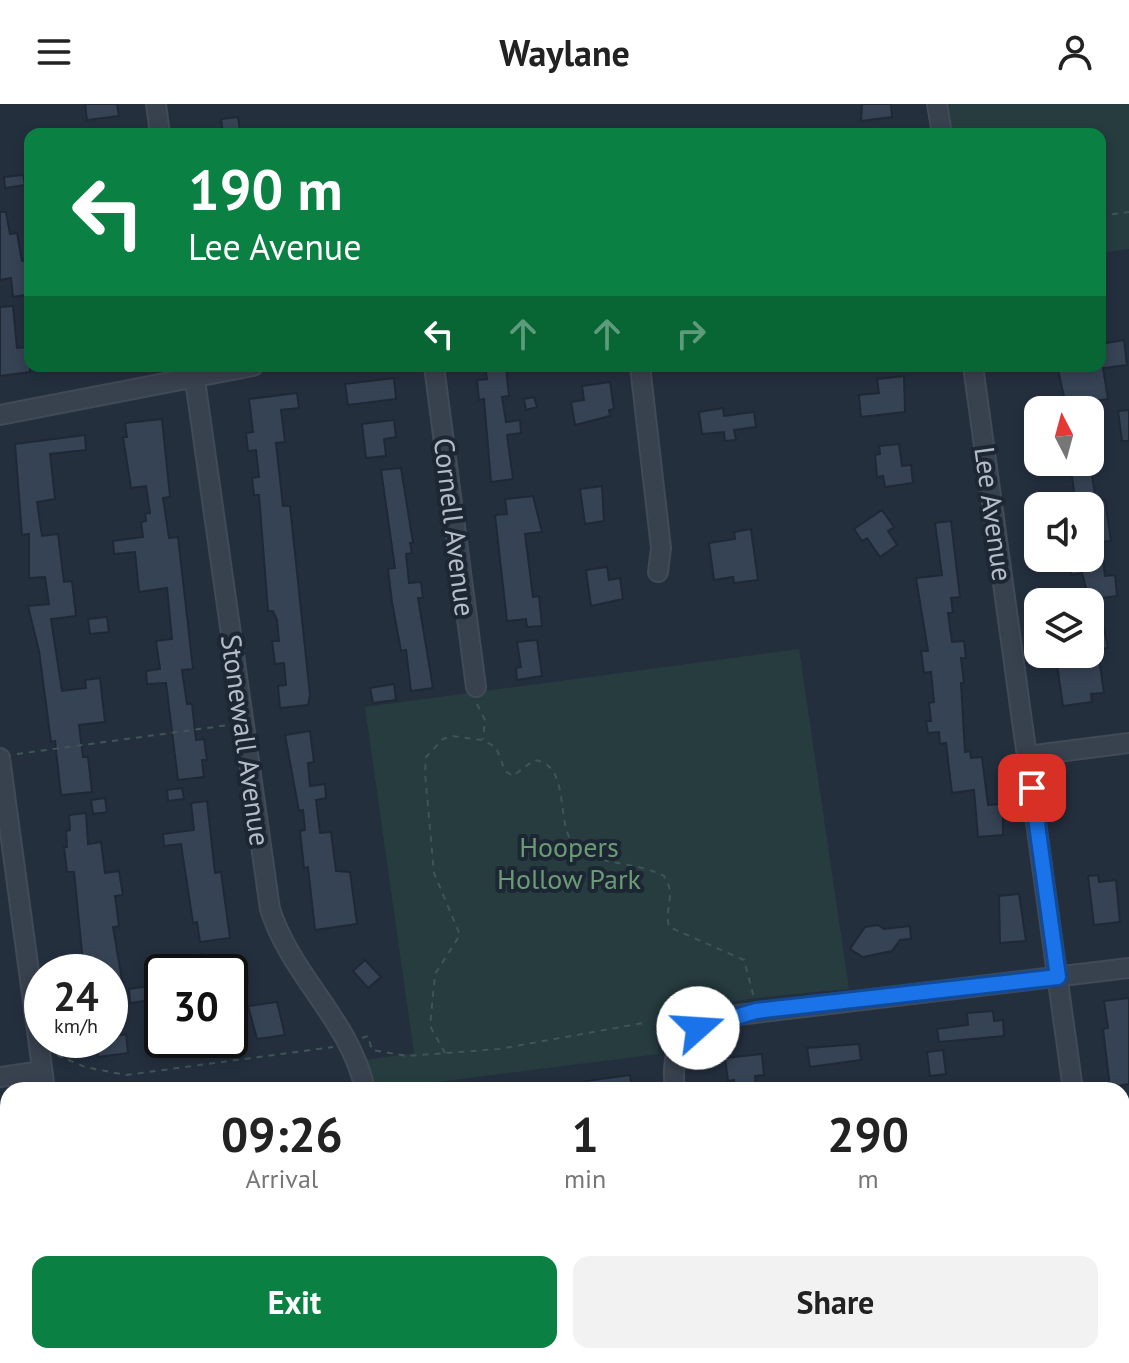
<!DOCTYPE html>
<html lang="en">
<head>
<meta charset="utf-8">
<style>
	body { margin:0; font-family:"PT Sans",sans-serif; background:#f2f2f2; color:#222; height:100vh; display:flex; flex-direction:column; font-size:30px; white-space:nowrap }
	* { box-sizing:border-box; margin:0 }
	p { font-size:26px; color:#767676 }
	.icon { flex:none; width:44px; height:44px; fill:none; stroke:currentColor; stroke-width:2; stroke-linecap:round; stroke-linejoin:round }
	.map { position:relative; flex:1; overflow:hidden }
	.panel { position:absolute; left:0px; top:978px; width:1130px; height:282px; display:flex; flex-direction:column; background:#fff; border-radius:24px 24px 0 0; box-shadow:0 4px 12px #0003 }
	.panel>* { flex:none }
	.hud { position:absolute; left:24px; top:24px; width:1082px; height:244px; border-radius:16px; box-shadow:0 4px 12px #0003; background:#0b8043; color:#fff; overflow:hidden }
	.needle { width:52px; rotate:354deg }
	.fabs { position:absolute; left:1024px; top:292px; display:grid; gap:16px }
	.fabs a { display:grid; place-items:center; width:80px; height:80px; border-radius:16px; background:#fff; box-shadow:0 4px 12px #0003; font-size:40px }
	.speed { position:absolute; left:24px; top:850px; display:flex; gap:16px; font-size:40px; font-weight:700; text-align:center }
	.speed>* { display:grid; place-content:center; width:104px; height:104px; border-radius:50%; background:#fff; box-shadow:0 4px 12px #0003; line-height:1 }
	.speed small { font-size:20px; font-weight:400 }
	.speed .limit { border:4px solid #111; border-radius:12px; background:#fff; color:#111 }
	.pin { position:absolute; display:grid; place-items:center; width:68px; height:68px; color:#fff; margin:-34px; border-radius:16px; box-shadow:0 4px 12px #0006 }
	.me { position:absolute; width:88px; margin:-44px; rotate:71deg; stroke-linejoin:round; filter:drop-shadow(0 0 6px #0008) }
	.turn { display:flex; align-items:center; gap:28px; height:168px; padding:0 32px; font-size:36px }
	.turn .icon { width:104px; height:104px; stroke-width:2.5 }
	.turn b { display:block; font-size:56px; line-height:68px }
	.lanes { display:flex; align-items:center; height:76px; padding:0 32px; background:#0003; justify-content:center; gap:40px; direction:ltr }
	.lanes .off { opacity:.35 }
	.eta { display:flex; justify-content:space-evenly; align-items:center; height:136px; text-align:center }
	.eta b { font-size:48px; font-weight:700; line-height:56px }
	.primary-button { display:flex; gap:16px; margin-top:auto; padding:16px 32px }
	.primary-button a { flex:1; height:92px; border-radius:16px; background:#0b8043; color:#fff; font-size:32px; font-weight:700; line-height:92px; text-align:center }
	.primary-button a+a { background:#f2f2f2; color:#222 }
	header { display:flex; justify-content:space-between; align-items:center; height:104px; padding:0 32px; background:#fff; font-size:36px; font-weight:700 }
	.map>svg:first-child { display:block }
</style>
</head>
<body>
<header><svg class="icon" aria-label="menu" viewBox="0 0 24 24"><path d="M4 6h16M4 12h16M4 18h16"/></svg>Waylane<svg class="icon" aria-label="person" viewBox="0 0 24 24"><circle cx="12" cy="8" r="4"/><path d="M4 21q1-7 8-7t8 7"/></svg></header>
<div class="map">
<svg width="1129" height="1259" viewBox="0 0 1129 1259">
	<rect width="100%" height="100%" fill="#242f3e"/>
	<!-- green -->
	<path fill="#263c3f" d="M944,0H1129V145L1100,149V30H948Z
		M799,545L849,885C814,889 672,897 655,922L659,950L374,986L365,956L414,949L365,603Z"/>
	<!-- building -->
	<path fill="#364354" stroke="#1f2835" stroke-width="2" d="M85,0H117L119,12L87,16Z
		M862,0H891L892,13L861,17Z
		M238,13L240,27L223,29L221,15Z
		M23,71L25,81L5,84L4,73Z
		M0,108H6L10,130L17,129L22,157L30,156V190L13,193L11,174L0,176Z
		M13,202L17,244L30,243V268L0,272V203Z
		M1124,236L1127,261L1103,264L1108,295L1092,297L1093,303L1084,306H1067L1057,262H1100V240Z
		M485,262H506L509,292L502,293L506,318L520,316L521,329L507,331L513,375L491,378L484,295L479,296L477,276L487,275Z
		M904,272L905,308L861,313L859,291L879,289L877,275Z
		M394,274L396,295L348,301L345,280Z
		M610,278L614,305L609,306L610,312L575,321L571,298L584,296L582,282Z
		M297,289L299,304L281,306L285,338L276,339L283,402H290L310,591L308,601L280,604L278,582L286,581L284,559L275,560L272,537H279L277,516L273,507H268L259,391H254L252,374L259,373L256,346L248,347L246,329L253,328L249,295Z
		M534,293L537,303L526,306L524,295Z
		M723,304L724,312L754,308L756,323L734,326L736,336L725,337L724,328L702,330L699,308Z
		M1129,306V337H1122L1118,307Z
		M162,315L170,393L163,394L169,434L178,433L193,565L182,566L187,600H192L196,636L204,635L207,656H202L204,673L178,676L166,579L147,580L146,567L160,565L156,537L172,535L167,484L139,488L135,448L114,450L113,437L143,433L141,418L146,417L145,410L150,409L146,382L131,384L123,333H127L125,319Z
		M394,316L396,333L384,335L386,352L366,354L362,320Z
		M85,331L86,346L50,350L55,395L37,398L42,432L58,430L64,478L72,477L76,512L51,515L62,587L86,584L85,576L100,574L105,618L79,621L83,653H88L92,688L61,691L55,637L51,638L39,547L28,502L49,500L45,473L29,474V430L22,431L15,340Z
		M899,340L902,362L911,361L913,379L885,383L883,372L877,373L875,351L880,350L879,342Z
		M1070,358H1090L1096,397L1105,396L1111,437L1101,438L1105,472L1115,471L1117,492L1089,496L1082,469L1071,471L1069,454H1090V402H1076Z
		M401,364L413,439H410L412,449L406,450L409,479L421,478L423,494H418L433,584L411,587L406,546L401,547L392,498L388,465L395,464L381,366Z
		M602,382L604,417L585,420L580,385Z
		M533,392L542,428L525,430L533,493L539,492L542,522L527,523L526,515L507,517L495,411L507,410L505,395Z
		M882,406L894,423L888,427L897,441L880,453L867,434L862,437L854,425Z
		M951,417L960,493L951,494L953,509H948L952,538L964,537L966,554H961L964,579H961L965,648L970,647L971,654L982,653L988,701L1003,700V731L978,733L974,686L952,689L946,639L940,640L939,628L928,629L926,617H931L929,599L934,598L931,568L924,569L921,547H928L916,474L942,471L935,419Z
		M751,425L758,476L734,479L733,473L714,476L709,439L735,435L734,428Z
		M607,463L609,476L620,474L623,495L591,502L586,466Z
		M107,513L109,528L90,530L88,515Z
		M1103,520L1108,544L1090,546V521Z
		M537,536L542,572L517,576L516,564L521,563L517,538Z
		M1099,555L1104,589L1091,590L1092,598L1063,602L1057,561Z
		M394,580L396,596L373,599L370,584Z
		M310,627L314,658L308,659L310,682L325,680L326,694L316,696L320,729L331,728L336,767L350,768L357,820L315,826L308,763L304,764L300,727L305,726L303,706L299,707L285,631Z
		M182,684L184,695L168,697L167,686Z
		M105,694L107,708L93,710L91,696Z
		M207,697L215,769L221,768L230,834L200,838L197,818L193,819L181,740L164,742L163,730L194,726L191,699Z
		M86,709L88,740L101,738L105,769L119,767L123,791L115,792L119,822L113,823L123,882L110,884V868H84L74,768H67L64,743H67L66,727L70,726L69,711Z
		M1098,771L1099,778L1116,776L1120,818L1094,821L1088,772Z
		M1019,790L1026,837L1000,839L999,792Z
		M878,821L884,825L910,822L911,835L900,836L892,847L863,853L850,845L865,823Z
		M203,850L205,867L191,868L189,852Z
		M365,856L381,873L368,884L353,867Z
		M228 875a10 10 0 1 1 20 0a10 10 0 1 1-20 0Z
		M150,882L151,896L130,899L129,885Z
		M1129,894V980L1110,983L1103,925L1108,924L1104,897Z
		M277,898L285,931L257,935L248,902Z
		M993,907L994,917L1003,916L1004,932L939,938L937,925L968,921L967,909Z
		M162,921V935L150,937L148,923Z
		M126,930L128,949L98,953L96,936Z
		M859,940L861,956L810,963L807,944Z
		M943,946L946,970L930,972L927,948Z
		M762,950L764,971L755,972L756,983L735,986L734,976L728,977L725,954Z
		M630,971L632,986H587L586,977Z"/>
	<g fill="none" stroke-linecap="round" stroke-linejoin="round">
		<defs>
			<path id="minor" d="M156,0L160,30
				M937,0L942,30
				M193,262L270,805C291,872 351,917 365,986
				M434,262L476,583
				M640,262L661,444L658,468
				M973,262L1073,986
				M0,311L253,262
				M1027,652L1129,639
				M0,654L45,986
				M0,973L42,967
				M675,986C669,937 687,926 730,912L1129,864
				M87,1252L88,1259
				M399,1252L400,1259
				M705,1252L706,1259
				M1106,1252L1107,1259"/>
		</defs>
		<!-- minor casing -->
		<use href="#minor" stroke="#414a57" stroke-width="22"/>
		<!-- path -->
		<path stroke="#3f5557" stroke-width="2" stroke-dasharray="6 6" stroke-linecap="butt" d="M1100,112L1129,108
			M477,600L485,616L483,635
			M17,650L229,621
			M362,934L368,932L372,946L407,952L499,945L643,919
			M445,949L430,922L435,870L460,831L434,769L425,669L426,653L443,635L452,632L482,636L496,643L505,667L513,672L534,656C571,660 555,716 573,740C589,761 637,757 664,772C677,791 664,803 669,823L744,856L754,894
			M57,951L85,963L126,971L333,943"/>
		<!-- minor -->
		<use href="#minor" stroke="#38414e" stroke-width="18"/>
	</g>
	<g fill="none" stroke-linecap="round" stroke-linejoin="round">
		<defs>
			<path id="route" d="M698,924L756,907L1058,873L1032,684"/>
		</defs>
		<!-- route casing -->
		<use href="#route" stroke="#114b97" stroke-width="20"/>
		<!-- route -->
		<use href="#route" stroke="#1a73e8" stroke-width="14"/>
	</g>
	<g text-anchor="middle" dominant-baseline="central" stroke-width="8" stroke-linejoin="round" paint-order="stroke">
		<!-- street labels -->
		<g font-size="28" fill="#b4bcc9" stroke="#1d2633">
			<text transform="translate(994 410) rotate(82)">Lee Avenue</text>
			<text transform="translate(455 423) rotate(83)">Cornell Avenue</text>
			<text transform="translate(246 636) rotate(82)">Stonewall Avenue</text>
		</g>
		<!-- park labels -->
		<g font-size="28" fill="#6b9a76" stroke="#1d2633">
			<text x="569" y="742">Hoopers<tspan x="569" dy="32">Hollow Park</tspan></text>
		</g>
	</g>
</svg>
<div class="fabs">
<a><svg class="needle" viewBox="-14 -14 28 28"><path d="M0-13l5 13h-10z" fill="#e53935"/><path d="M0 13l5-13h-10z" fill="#767676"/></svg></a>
<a><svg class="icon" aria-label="sound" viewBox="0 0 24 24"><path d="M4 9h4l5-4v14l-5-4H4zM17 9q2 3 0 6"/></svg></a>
<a><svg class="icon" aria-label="layers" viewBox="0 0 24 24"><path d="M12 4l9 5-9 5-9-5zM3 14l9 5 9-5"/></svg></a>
</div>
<div class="speed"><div>24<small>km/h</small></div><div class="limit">30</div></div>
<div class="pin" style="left:1032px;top:684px;background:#d93025"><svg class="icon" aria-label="arrive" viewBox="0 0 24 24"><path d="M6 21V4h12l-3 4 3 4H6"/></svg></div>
<svg class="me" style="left:698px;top:924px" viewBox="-20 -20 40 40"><circle r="19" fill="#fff"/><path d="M0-13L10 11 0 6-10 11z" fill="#1a73e8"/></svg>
<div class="hud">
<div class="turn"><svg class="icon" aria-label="left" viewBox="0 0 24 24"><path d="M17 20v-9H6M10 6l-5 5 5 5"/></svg><div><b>190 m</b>Lee Avenue</div></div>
<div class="lanes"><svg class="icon" aria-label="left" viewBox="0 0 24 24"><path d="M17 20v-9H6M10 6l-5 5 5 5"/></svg><svg class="icon off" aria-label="ahead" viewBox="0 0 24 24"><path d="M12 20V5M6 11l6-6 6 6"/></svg><svg class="icon off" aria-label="ahead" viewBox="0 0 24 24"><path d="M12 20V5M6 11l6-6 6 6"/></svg><svg class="icon off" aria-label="right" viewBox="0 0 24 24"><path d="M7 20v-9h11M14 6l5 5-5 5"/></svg></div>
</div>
<section class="panel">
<div class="eta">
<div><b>09:26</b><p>Arrival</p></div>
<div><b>1</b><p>min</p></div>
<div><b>290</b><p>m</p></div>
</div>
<div class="primary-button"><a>Exit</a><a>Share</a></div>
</section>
</div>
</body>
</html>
